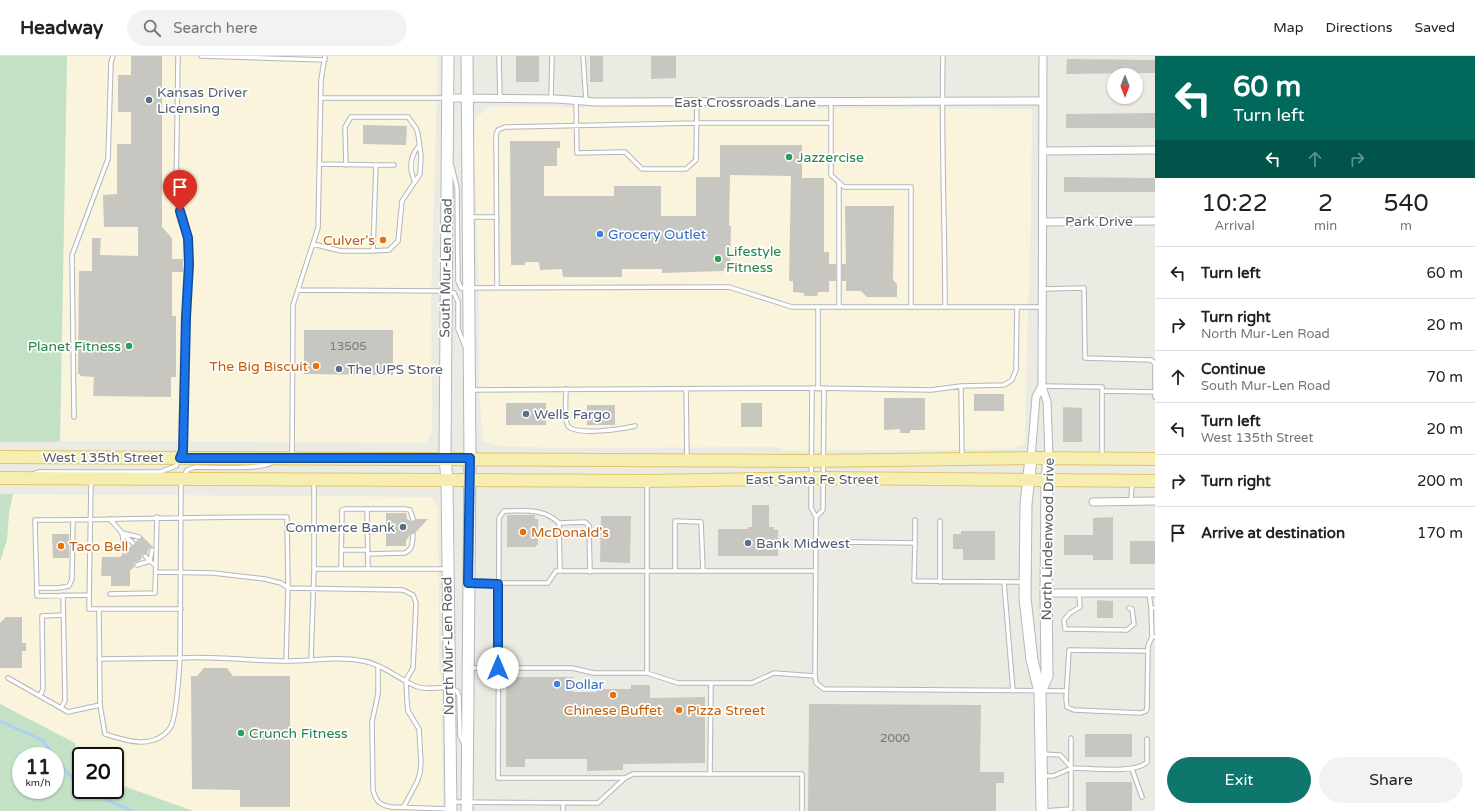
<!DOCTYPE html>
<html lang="en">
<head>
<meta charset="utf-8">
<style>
	body { margin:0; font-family:"Varela Round",sans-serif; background:#f2f2f2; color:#222; height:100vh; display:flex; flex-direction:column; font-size:15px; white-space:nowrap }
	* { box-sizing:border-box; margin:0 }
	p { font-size:13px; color:#767676 }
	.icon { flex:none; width:22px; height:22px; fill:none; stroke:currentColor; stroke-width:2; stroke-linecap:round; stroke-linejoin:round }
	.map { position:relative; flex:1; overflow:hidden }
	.side { display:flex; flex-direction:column; background:#fff; width:320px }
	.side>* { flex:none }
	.guide { background:#00695c; color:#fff; overflow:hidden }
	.needle { width:26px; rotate:180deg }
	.buttons { position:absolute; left:1107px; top:12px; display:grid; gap:8px }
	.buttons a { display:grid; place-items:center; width:36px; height:36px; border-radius:50%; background:#fff; box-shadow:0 1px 3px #0004; font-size:20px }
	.speed { position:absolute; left:12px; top:691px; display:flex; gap:8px; font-size:20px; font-weight:700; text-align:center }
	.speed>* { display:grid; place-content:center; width:52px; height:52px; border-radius:50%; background:#fff; box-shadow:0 1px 3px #0004; line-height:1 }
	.speed small { font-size:10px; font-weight:400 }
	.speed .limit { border:2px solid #111; border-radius:6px; background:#fff; color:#111 }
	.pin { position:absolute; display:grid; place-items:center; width:34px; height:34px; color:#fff; margin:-41px -17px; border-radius:50% 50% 50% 0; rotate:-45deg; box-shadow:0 0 4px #0007 }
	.pin .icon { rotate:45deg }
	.me { position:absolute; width:44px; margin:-22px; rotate:0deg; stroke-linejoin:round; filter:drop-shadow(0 0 3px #0008) }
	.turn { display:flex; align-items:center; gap:14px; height:84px; padding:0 12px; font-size:18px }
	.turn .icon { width:52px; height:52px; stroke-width:2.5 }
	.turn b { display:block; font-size:28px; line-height:34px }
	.lanes { display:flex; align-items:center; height:38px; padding:0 12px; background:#0003; justify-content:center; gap:20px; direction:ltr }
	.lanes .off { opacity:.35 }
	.eta { display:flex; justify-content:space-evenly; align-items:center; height:68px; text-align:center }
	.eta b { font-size:24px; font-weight:600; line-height:28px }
	.cta { display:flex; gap:8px; margin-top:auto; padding:8px 12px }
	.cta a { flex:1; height:46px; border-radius:24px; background:#0f766e; color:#fff; font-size:16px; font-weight:600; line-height:46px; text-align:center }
	.cta a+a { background:#f2f2f2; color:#222 }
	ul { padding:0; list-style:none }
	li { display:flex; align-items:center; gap:12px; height:52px; padding:0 12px; border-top:1px solid #e0e0e0 }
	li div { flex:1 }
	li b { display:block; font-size:15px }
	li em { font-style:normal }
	header { display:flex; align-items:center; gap:24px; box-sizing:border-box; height:56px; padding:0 20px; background:#fff; border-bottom:1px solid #e0e0e0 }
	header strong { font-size:19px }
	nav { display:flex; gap:22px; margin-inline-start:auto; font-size:14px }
	.search { width:280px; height:36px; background:#f2f2f2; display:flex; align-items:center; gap:10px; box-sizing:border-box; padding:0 14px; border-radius:22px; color:#767676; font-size:15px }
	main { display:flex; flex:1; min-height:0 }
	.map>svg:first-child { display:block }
</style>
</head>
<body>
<header>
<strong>Headway</strong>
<div class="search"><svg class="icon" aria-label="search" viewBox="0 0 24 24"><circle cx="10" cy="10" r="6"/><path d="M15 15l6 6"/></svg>Search here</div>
<nav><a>Map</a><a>Directions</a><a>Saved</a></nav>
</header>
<main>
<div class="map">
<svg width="1155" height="755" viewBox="0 0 1155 755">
	<rect width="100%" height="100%" fill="#ecebe3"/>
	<!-- commercial -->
	<path fill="#f9f4db" d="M67,0H438L431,244L432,374L428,385L425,387L60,385Z
		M491,51L1032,53L1030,219L1028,251L1025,387L1012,393L787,395L776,391L555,392L499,390L484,386L483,384L479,334V233L474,91L475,63L485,54Z
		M13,438L431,441L438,452L439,612L441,619L443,755H193L115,727V700H81V715L79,714L0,648V506L7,483L9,457Z"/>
	<!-- green -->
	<path fill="#c3e1c4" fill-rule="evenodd" d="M0,0H67L60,385L53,386H0Z
		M0,438H13L9,457L7,483L0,506Z
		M0,648L75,687L79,714L81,715V734H115V727L193,755H0ZM21,700H55V734H21Z"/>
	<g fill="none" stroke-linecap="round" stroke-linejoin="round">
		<!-- stream -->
		<path stroke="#abd0f4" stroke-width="3" d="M0,665L42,684L77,729L81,731
			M87,734L131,755"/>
	</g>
	<!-- building -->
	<path fill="#c8c6c0" d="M131,0H162V171L172,182V203H183V216H172V260H176V321H171V341L93,340L94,321L80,320V318H78L79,215H92V182H101L100,199L138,200V171H104L103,139L117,138V88H131V56H118V19H131Z
		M516,0H539V26H516Z
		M590,0H603V26H590Z
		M651,0H676V22L651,23Z
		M1067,3L1155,4V17L1066,18Z
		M1155,57V72H1066V58Z
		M363,69L407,70L406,89L363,88Z
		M510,85H560V92H557V110H544V140H614V130H661V160H696V121H720V89H802V122H824V196H829V208H836V225H829V236H818L817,240H804V237L793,236V225H789L791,120L730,119L729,170H731L730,209H727V212H724V215L662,217V213H622V221H563L562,213L540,214L539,206H525V209H511Z
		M1064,121L1155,122V136H1064Z
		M845,150H894L893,224L897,228V241H867L861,235H846V225H842V208H846Z
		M304,274H393V319L304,318Z
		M974,338H1004V355H974Z
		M884,342H925V374H910V377H900V373L884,374Z
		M506,347H546V369H506Z
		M741,347H762V371H741Z
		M587,349H615V369H587Z
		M1063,351L1082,352V386H1063Z
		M752,449H769V471H774V474H778V500H718V473H748V471H752Z
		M386,457H406L407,463L413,466L416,463H428L415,477H411L406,485V490H386Z
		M507,459H535V463H538V489H536V491H507Z
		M601,460H631L630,507L600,506Z
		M1113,461V504H1093V499H1064V479H1093V462Z
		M961,475H995V504H963V493H953V478H961Z
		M52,478H69V502H53Z
		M142,480L153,491L149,492L147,498H142L141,504L134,507V511L130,515V530H111V520H101L102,501H120L123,498L127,499L128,493L131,490L135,489L136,485L141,483Z
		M1130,485H1155V508H1130Z
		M1097,544L1113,545V562H1097Z
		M6,561H22V587H26V595H22V612H0V567Z
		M204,612H227L233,620H290V751H240V734L192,733L191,620H197Z
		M506,621H573V636H596V633H631V629H650V642L705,641V707L623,708V714L587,715V703H525V711H506Z
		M809,648L981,649L980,716H1004V727H996V755H808Z
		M1085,678H1132V701H1085Z
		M1086,726H1132V755H1086Z"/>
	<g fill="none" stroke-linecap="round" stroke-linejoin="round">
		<defs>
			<path id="lane" d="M201,0L325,4
				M499,0L500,42
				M583,0L586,45
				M943,0C941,84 945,167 945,251
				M321,42H447
				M551,43L552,0
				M576,45L577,97L625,96L642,113H686L696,104L697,46
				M831,46V119L844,131H911V251
				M346,109L345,71L351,61H408L416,72L418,78L421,100L420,118L402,145L398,185L389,194L373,195
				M376,109H394
				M452,111L457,132L458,225L461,232L729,231L792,251H1042
				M415,126C409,113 409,102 418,91
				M470,161H497
				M313,188L341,195H373L376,109L320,108
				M497,232L496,79L498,74L505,71L697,67H831
				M1043,233L1084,232L1085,302L1151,304L1155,307V341
				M298,234L446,235L454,237L458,246V273L465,290
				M818,251V333
				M839,251V127
				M961,330L962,400
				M1042,330L1102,331V401
				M812,332L811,452L816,461L815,620
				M566,333C566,341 564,364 568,370C577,380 622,373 635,370
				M686,333L687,403
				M471,334L812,332L931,334L961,330L1004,329L1012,324L1016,314L1017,251
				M1102,335L1155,336
				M74,361L72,199L108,103L111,6L113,0
				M292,401L293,249L318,172L321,24L325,0
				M33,418L38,416H160L176,410L183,395L186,261L189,208L188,182L184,174L176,142L178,0
				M184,420L187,414L195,411C211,411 260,414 271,407
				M91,425L89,553H181
				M181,425L180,602C217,600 251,605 287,605C311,605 339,600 363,605C383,608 399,624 418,631C430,635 446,628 457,635L459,640L460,680L464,688
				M647,428V617
				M1131,445L1132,428
				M367,453L368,513
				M816,461L823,454L824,333
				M110,463L122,477L125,496
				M915,464V487
				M559,467C544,452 525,455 504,455L499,462L498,722H625L633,718H802V755
				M122,477L139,481
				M123,478L133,487
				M816,488L850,486L915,487L914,525L1024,526
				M341,494H368
				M368,498L405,497C413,493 412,488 413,479
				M145,500L150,505
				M150,505L152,494
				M137,509L150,505L156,510
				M314,513H446
				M341,513L342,454L345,453H405L410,454L413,463
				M675,514V465L701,466L703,514
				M560,515L559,467L585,466L589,470L590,516
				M156,516L213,517L265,523L281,527L288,532
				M940,526V465
				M1004,526L1013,635
				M472,527H548L556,515H815
				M37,532H58L69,530L72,523L73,464
				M1079,537L1080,551L1070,557L1064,564L1065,573L1127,574L1134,568L1132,553L1129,552
				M1149,537L1151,552H1155
				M110,538L155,537L157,461
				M89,539L37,540L35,464C119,464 203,460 287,461L288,532
				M1151,552L1152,581
				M1148,595L1069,594L1066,643L1067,651L1074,654L1141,657L1146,655L1147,652L1148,590L1152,581H1155
				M99,603L180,602C179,615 177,663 170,672C154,694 127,685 105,678L100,649
				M311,604L314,513V425
				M286,605L288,532L403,534L413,539L416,547L413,612L406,624L407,646L408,655L419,673L421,706L420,717L417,726L403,752
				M378,610V638L372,666L373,734C376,745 379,749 391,751L450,753
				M471,612H572L594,617H647L678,627H752L774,617L815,620L816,627L824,633L1066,635
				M8,622L68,656L100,649L99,553
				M40,640L43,633L42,560L63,559
				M61,652L65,645L63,539
				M1042,698L1060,699L1072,712L1053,720H1043
				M1072,712C1089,712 1136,718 1147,706V683
				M1132,713L1142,741
				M710,717L711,627
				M452,746L598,747L625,722
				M563,755V747
				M1044,755L1071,753V682"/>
			<path id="street" d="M1043,0L1042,330L1047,346L1049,402
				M448,42L556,43L596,46L1043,45
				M1043,95L1155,94
				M1043,166L1155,165
				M1031,402L1036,341L1042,330
				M1093,446L1155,445
				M1046,537H1155"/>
			<path id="secondary" d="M448,0L445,402L447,424L451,755
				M1031,402L1026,448L1025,542L1032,604L1040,636L1042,755
				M1040,636L1047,620L1046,537L1047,424L1049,402
				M467,755L470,402L467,0"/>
			<path id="primary" d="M0,401L812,405L1031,402L1155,403
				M0,422L647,425L825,422L1155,425"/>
		</defs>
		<!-- lane casing -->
		<use href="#lane" stroke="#b4b5b9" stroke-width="5.5"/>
		<!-- street casing -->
		<use href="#street" stroke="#b4b5b9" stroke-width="9"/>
		<!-- secondary casing -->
		<use href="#secondary" stroke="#b5b7bc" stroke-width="13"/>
		<!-- primary casing -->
		<use href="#primary" stroke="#e0c569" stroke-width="14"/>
		<!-- lane -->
		<use href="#lane" stroke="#fff" stroke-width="3.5"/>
		<!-- street -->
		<use href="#street" stroke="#fff" stroke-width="7"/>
		<!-- secondary -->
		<use href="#secondary" stroke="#fff" stroke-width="11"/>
		<!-- primary -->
		<use href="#primary" stroke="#f5eeb0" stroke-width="12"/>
	</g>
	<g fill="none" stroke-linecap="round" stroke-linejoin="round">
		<defs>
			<path id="route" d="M180,155L188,182L189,208L186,261L183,395L180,402H470L468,527L498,528V612"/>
		</defs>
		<!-- route casing -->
		<use href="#route" stroke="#114b97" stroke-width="10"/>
		<!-- route -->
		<use href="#route" stroke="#1a73e8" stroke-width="7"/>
	</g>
	<!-- markers -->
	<g fill="#5c6f8a" stroke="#fff" stroke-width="1.5">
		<circle cx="149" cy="44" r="4"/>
		<circle cx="339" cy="313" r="4"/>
		<circle cx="526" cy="358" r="4"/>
		<circle cx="403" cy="471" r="4"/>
		<circle cx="748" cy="487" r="4"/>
	</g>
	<g fill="#2e9e5b" stroke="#fff" stroke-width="1.5">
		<circle cx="789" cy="101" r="4"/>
		<circle cx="718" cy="203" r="4"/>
		<circle cx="129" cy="290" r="4"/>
		<circle cx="241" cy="677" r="4"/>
	</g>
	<g fill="#3f7fe0" stroke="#fff" stroke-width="1.5">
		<circle cx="600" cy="178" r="4"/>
		<circle cx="557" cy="628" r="4"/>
	</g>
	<g fill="#e8710a" stroke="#fff" stroke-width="1.5">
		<circle cx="383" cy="184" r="4"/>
		<circle cx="316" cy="310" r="4"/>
		<circle cx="523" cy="476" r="4"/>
		<circle cx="61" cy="490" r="4"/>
		<circle cx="613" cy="639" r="4"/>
		<circle cx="679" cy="654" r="4"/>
	</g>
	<g text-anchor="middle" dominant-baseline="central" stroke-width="3.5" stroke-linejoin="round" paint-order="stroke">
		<!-- number labels -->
		<g font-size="12" fill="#76787a">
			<text x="348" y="290">13505</text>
			<text x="895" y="682">2000</text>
		</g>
		<!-- service labels -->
		<g font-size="14" fill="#4e5e75" stroke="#fff" text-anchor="start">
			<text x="157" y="36">Kansas Driver<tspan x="157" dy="16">Licensing</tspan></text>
			<text x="347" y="313">The UPS Store</text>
			<text x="534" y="358">Wells Fargo</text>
			<text x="395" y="471" text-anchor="end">Commerce Bank</text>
			<text x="756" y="487">Bank Midwest</text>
		</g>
		<!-- street labels -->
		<g font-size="14" fill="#5b5e62" stroke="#fff">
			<text x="745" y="46">East Crossroads Lane</text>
			<text x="1099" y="165">Park Drive</text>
			<text transform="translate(446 212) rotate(-89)">South Mur-Len Road</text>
			<text x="103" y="401">West 135th Street</text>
			<text x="812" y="423">East Santa Fe Street</text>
			<text transform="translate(1048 483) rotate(-89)">North Lindenwood Drive</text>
			<text transform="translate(448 590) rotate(-91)">North Mur-Len Road</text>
		</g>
		<!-- leisure labels -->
		<g font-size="14" fill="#27864d" stroke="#fff" text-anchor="start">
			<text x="797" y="101">Jazzercise</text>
			<text x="726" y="195">Lifestyle<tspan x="726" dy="16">Fitness</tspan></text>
			<text x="121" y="290" text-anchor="end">Planet Fitness</text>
			<text x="249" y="677">Crunch Fitness</text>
		</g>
		<!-- shop labels -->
		<g font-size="14" fill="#366cbe" stroke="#fff" text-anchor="start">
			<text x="608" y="178">Grocery Outlet</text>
			<text x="565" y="628">Dollar</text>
		</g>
		<!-- food labels -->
		<g font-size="14" fill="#c56008" stroke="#fff" text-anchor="start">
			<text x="375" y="184" text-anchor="end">Culver's</text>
			<text x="308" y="310" text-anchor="end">The Big Biscuit</text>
			<text x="531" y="476">McDonald's</text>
			<text x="69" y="490">Taco Bell</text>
			<text x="613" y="654" text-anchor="middle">Chinese Buffet</text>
			<text x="687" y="654">Pizza Street</text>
		</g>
	</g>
</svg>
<div class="buttons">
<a><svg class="needle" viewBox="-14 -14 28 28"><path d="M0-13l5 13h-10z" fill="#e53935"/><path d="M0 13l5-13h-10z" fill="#767676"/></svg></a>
</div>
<div class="speed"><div>11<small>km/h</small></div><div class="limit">20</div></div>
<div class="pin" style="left:180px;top:155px;background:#d93025"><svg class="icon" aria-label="arrive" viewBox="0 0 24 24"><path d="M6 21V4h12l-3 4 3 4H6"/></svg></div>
<svg class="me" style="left:498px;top:612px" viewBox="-20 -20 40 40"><circle r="19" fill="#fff"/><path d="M0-13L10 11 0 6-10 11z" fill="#1a73e8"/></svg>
</div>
<section class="side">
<div class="guide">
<div class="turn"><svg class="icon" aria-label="left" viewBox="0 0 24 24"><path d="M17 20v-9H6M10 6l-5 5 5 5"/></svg><div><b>60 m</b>Turn left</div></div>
<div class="lanes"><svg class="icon" aria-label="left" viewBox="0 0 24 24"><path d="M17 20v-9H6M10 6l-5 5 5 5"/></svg><svg class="icon off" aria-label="ahead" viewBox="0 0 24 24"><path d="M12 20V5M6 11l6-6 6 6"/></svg><svg class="icon off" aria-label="right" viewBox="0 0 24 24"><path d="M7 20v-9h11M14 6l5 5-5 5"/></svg></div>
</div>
<div class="eta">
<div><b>10:22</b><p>Arrival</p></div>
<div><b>2</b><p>min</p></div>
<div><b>540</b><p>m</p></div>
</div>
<ul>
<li><svg class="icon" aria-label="left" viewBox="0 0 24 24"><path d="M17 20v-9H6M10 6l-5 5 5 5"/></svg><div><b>Turn left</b></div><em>60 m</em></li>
<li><svg class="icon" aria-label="right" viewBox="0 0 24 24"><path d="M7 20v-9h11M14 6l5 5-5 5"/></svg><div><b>Turn right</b><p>North Mur-Len Road</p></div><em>20 m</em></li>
<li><svg class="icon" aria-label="ahead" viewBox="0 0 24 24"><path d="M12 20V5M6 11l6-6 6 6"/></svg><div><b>Continue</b><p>South Mur-Len Road</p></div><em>70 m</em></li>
<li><svg class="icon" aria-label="left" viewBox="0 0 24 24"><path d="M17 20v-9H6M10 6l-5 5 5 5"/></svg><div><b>Turn left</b><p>West 135th Street</p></div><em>20 m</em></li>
<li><svg class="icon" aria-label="right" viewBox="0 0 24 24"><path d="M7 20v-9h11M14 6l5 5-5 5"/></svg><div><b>Turn right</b></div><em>200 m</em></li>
<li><svg class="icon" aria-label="arrive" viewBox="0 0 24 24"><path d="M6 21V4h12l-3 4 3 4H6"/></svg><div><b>Arrive at destination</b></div><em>170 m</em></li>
</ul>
<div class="cta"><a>Exit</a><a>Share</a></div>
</section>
</main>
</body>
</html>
